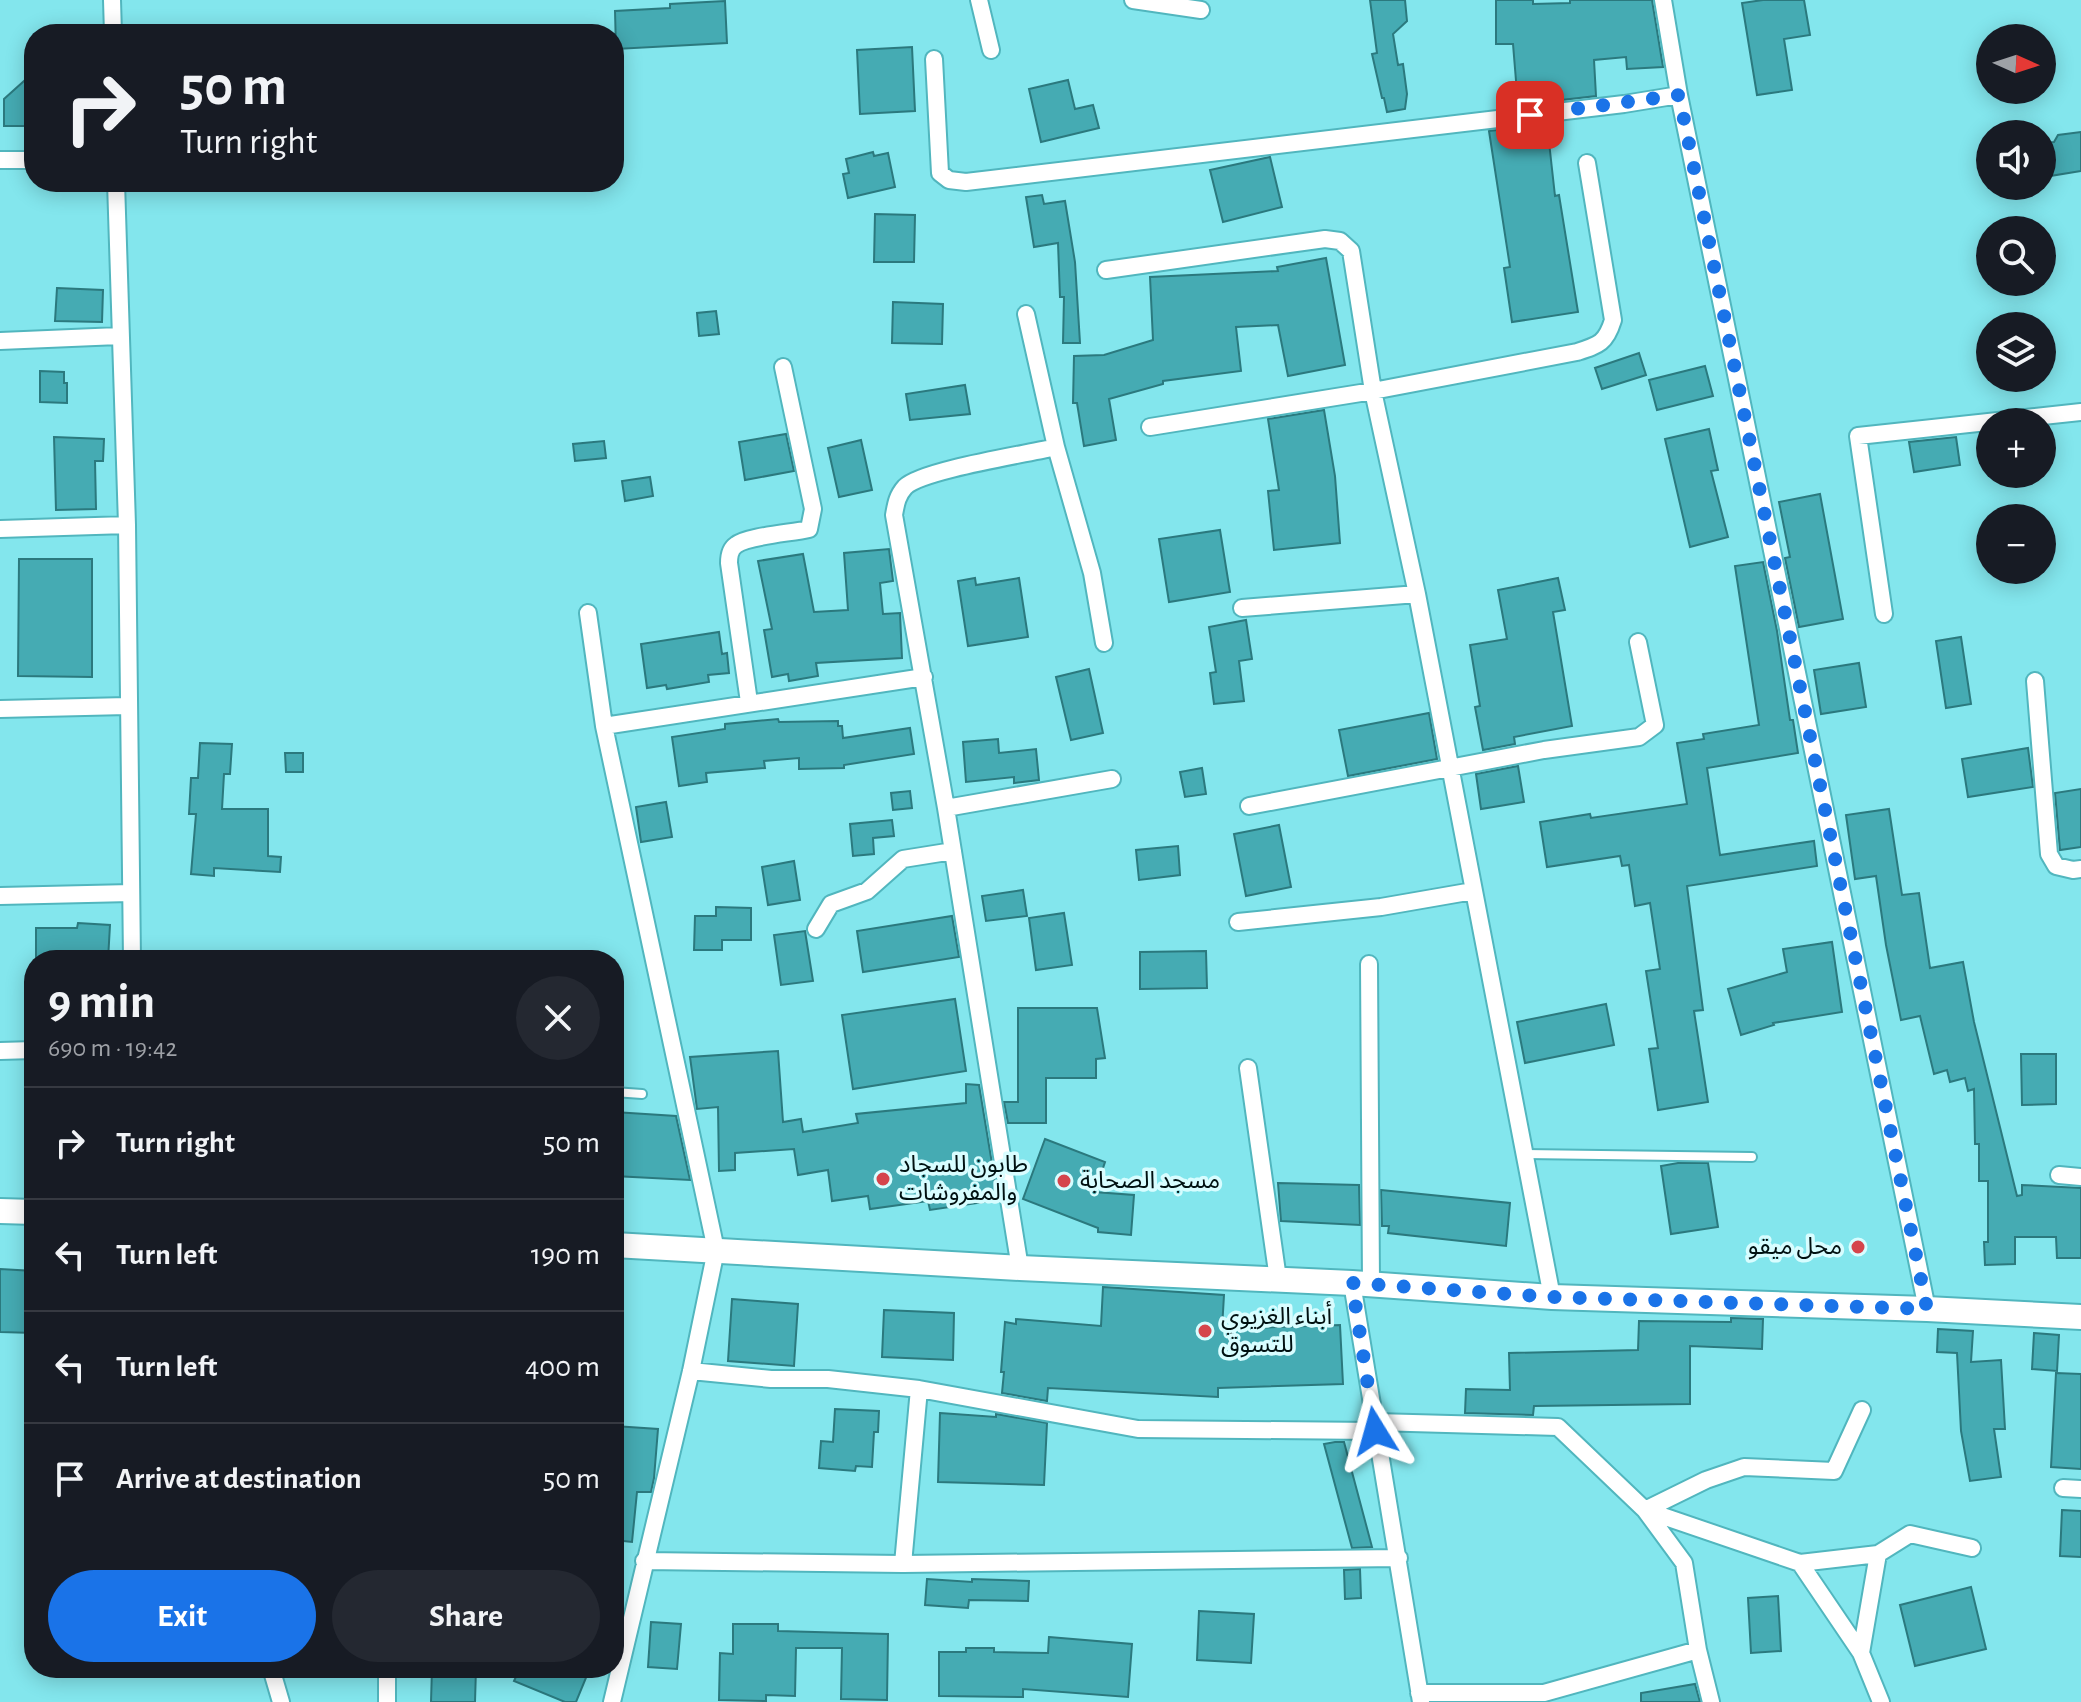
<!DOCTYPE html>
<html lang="en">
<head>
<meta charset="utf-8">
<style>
	body { margin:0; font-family:"Alegreya Sans","Noto Sans Arabic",sans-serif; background:#242831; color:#f1f3f6; height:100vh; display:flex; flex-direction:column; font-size:30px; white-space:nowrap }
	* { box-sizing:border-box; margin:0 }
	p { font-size:26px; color:#9ea1a6 }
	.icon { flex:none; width:44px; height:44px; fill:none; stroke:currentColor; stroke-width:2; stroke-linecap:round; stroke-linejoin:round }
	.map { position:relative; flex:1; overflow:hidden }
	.details { position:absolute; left:24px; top:950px; width:600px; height:728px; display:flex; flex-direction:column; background:#171b24; border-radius:32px; box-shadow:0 4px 20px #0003 }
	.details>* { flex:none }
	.hud { position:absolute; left:24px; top:24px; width:600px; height:168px; border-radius:32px; box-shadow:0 4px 20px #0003; background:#171b24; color:#f1f3f6; overflow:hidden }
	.needle { width:52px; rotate:93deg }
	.tools { position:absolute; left:1976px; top:24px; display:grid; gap:16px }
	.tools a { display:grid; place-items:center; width:80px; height:80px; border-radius:50%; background:#171b24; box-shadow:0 4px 20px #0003; font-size:40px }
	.pin { position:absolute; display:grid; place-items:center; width:68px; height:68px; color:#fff; margin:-34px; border-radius:16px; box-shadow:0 4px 12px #0006 }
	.me { position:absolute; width:88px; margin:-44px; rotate:352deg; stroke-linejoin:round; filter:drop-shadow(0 0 6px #0008) }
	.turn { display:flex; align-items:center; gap:28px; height:168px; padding:0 24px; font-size:36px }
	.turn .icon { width:104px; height:104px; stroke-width:2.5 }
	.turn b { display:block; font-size:56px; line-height:68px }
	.round { display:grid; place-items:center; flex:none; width:84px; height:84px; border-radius:42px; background:#242831 }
	.overview { display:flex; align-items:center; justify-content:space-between; height:136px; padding:0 24px }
	h1 { font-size:48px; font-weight:700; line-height:60px }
	.primary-button { display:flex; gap:16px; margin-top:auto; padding:16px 24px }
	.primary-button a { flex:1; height:92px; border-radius:48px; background:#1a73e8; color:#fff; font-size:32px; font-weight:700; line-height:92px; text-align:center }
	.primary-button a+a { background:#242831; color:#f1f3f6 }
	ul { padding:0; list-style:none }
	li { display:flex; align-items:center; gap:24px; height:112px; padding:0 24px; border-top:2px solid #363941 }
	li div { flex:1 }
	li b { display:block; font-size:30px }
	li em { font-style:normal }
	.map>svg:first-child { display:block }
</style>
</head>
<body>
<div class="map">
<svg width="2081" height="1702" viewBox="0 0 2081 1702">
	<rect width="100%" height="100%" fill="#83e6ed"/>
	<!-- building -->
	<path fill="#45abb3" stroke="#2b797e" stroke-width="2" d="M1370,0H1405L1407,21L1393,34L1398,65L1403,64L1407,94L1405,109L1387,112L1384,98H1382L1372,54L1377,53Z
		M1496,0H1533V4L1570,3V0H1652L1663,67L1627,69L1626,57L1594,60L1596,96L1518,105L1513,44H1496Z
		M1763,0H1804L1810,35L1784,39L1792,90L1757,95L1742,3Z
		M725,1L727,43L616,49L615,11L670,8V4Z
		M912,47L915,111L860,114L857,50Z
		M34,72V126H4V99Z
		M1068,80L1075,109L1093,105L1099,128L1041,142L1029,89Z
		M1547,124L1555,196L1559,195L1578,312L1512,322L1504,268L1510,267L1489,131Z
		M2081,132V171L2050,176L2044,143L2054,142L2058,135Z
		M873,152L874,156L888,153L895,187L848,198L843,174L849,173L846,159Z
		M1270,157L1282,207L1223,222L1210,170Z
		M1042,195L1044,204L1065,201L1075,262L1080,343H1063L1064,297H1060L1058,243L1034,247L1026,197Z
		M875,214L915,215L914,262H874Z
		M1326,258L1345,365L1288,376L1278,325L1236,327L1241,371L1163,381V384L1109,399L1116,440L1084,446L1077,403H1073L1074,356L1104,355L1153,340L1150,277L1278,271L1277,267Z
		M57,288L103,290L102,322L55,321Z
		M893,302L943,304L942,344L892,343Z
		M716,311L719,334L699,336L697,313Z
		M1639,353L1646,375L1602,389L1595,368Z
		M1705,366L1713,396L1657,410L1649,380Z
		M40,371L64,372V383H67V403L40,402Z
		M965,385L970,414L910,420L906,394Z
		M1324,410L1335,476L1340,543L1274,550L1268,491L1279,490L1268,419Z
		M1709,429L1718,470L1711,471L1728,537L1690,547L1665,439Z
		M786,434L794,471L745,480L739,442Z
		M54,437L104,439L103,461H95L96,509L56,510Z
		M1956,437L1960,465L1914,472L1909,442Z
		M861,440L872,490L839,497L828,448Z
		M604,441L606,458L575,461L573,444Z
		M650,477L653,496L625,501L622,481Z
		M1820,494L1843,619L1799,627L1785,558L1790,557L1779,502Z
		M1220,530L1230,592L1169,602L1159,539Z
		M889,549L893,581L880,583L883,614L900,613L902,658L816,663L818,676L789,681L788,674L772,677L764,630L772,629L758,561L803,554L814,612L848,610L844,553Z
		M19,559H92V677L18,676Z
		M1763,562L1777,631L1790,720H1793L1798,753L1707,768L1720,855L1814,841L1817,866L1687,886L1703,1010L1694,1011L1708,1102L1658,1110L1649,1049L1658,1048L1646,971L1660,969L1650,903L1635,906L1629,865L1622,866L1620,856L1547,867L1540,822L1590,814L1591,818L1687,804L1677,743L1704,739L1703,734L1759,725L1735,566Z
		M975,578L976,585L1019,578L1028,637L968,646L958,581Z
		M1558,578L1565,610L1553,612L1572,726L1514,737L1515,744L1483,750L1475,707L1480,706L1470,645L1507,639L1498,590Z
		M1246,620L1252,659L1239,661L1244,701L1214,704L1210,673L1216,672L1209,627Z
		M719,632L722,654L727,653L729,673L708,675L709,682L667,689L666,685L647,688L641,644Z
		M1961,637L1971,704L1946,708L1936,641Z
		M1859,663L1866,707L1821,714L1814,670Z
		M1089,669L1103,733L1071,740L1056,677Z
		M1429,713L1437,759L1348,776L1339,730Z
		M778,719L779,722L838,721V726H842L843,738L910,728L914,754L844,765V768L799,769V758L764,761L765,768L706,773L707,782L679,786L672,737L725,729V724Z
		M998,739L999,753L1036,749L1039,780L1014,783V777L966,782L963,742Z
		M200,743L232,744L230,774H224L222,809H268V856L281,857L280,872L214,868V876L191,874L196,814H189L191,778H198Z
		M2028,748L2033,787L1968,797L1962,759Z
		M285,753H303V772H286Z
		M1518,766L1524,802L1481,809L1476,774Z
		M1202,768L1206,794L1185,797L1180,772Z
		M2081,789V847L2060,850L2055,793Z
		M910,791L912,808L893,810L891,793Z
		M666,802L672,837L641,842L636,807Z
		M1889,809L1902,895L1919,893L1930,968L1963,962L1974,1022L2017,1196L2022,1195V1185L2081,1188V1258H2057L2056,1237H2015V1264L1985,1265L1984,1242H1988V1181H1979V1144H1975L1974,1089L1968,1091L1965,1078L1950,1082L1947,1070L1934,1074L1920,1016L1901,1020L1886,945L1876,876L1855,879L1846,815Z
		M892,820L894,836L873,838L874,854L853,856L850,824Z
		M1279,825L1291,887L1246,896L1234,834Z
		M1178,846L1180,875L1139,880L1136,850Z
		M794,861L800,900L768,905L762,867Z
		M1023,890L1027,916L986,921L982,896Z
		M716,907L751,908V940H722V950H694L695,916H716Z
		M1064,913L1072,965L1036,970L1029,918Z
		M952,916L959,957L863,972L857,931Z
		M78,923L110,925L108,960H36V928H77Z
		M805,931L813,981L781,985L774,935Z
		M1832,942L1842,1012L1773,1023L1774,1025L1741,1035L1728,989L1787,972L1783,949Z
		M1206,951L1207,988L1140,989V952Z
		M955,999L966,1071L853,1089L842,1015Z
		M1606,1004L1614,1045L1525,1063L1517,1022Z
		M1018,1008H1097L1105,1058L1096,1059V1078H1046V1123H1008L1004,1102H1018Z
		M778,1051L783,1122L801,1119L803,1132L858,1123L856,1114L966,1103V1084L979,1085L998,1200L930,1210L928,1201L870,1209L868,1196L832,1201L828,1170L798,1175L794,1149L735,1153V1170L719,1171L718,1107L697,1109L690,1057Z
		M2021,1054H2056V1104L2022,1105Z
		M614,1112L676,1116L690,1180L614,1176Z
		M1045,1139L1105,1162L1095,1192L1134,1195L1131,1235L1098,1232V1228L1023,1199Z
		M1678,1163H1708L1718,1227L1671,1234L1661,1166Z
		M1278,1183L1359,1185L1360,1225L1281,1221Z
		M1381,1190L1510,1203L1506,1246L1388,1233L1389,1226H1382Z
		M0,1269L34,1271V1333L0,1332Z
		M1103,1287L1224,1295L1222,1329L1340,1325L1343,1384L1218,1388V1397L1048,1388L1047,1401L1002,1393L1004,1372H1001L1005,1322L1016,1324V1319L1101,1326Z
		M732,1299L798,1304L794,1366L728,1361Z
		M884,1310L954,1313L953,1360L882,1357Z
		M1731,1318L1763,1319L1762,1349L1690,1346V1404L1534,1406L1533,1415L1465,1413L1466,1389L1510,1390L1509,1353L1638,1350L1639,1321L1731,1322Z
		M1938,1329L1973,1331L1971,1362L2001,1360L2005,1429H1994L2001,1477L1970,1481L1961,1431L1957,1353L1937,1352Z
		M2034,1333L2059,1335L2057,1371L2032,1369Z
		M2056,1373L2081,1374V1469L2051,1467Z
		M835,1409L879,1411L878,1432H874L872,1467L856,1466L855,1471L819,1468L821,1441L833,1442Z
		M940,1413L996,1417V1414L1047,1423L1044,1485L938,1482Z
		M614,1426L658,1429L654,1478L651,1492H637L632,1542L614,1540Z
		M1335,1442H1344L1372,1547L1352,1548L1324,1444Z
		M2062,1510L2081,1511V1557L2060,1556Z
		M1360,1569L1361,1598L1345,1599L1344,1570Z
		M927,1579L972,1582V1579L1029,1581L1028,1601L969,1600L968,1608L925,1605Z
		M1971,1587L1986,1649L1915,1666L1900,1605Z
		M1778,1596L1781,1651L1751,1653L1748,1598Z
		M1199,1611L1254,1614L1251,1663L1197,1660Z
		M651,1622L681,1624L677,1669L648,1667Z
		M733,1624H778V1631L888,1634L887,1700L841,1699L842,1648H796L795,1696L766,1695V1701L719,1700L720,1653L733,1654Z
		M1049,1637L1132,1644L1128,1697L1023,1689V1697L939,1696V1652H966V1648H994V1652L1048,1653Z
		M432,1668H476L475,1702H431Z
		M520,1668H590L576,1702H565L514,1681Z
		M1695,1684L1700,1702H1641V1693Z"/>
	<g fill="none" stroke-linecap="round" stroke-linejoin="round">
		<defs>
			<path id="service" d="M614,1092L642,1094
				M1525,1154L1752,1157"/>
			<path id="minor" d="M112,0L113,34
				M979,0L991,50
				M1133,0L1201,10
				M1663,0L1679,95
				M934,59L940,173L949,180L966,182L1624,104L1679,95L1927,1309
				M0,160H34
				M116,182L127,525L132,960
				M1106,270L1325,239L1340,241L1351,251L1373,391L1417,594L1552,1297
				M0,341L119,336
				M1150,427L1373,391L1577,352C1599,345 1606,343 1613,320L1587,163
				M1056,447L1092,573L1104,643
				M0,529L127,525
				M1242,608L1417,594
				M588,613L604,726L716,1250L691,1371L612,1702
				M1884,614L1858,436L2081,412
				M2035,681L2049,854L2056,866L2073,870L2081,869
				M749,702L729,563C729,556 730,549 736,545C747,536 792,533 809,529L813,509L783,367
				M0,709L127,706
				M604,726L924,677
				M1249,806L1544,750L1639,737L1655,725L1638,642
				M946,808L1112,779
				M0,896L131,893
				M1238,922L1381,907L1473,891
				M816,929L831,904L867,891L903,859L953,851
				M1369,964L1371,1284
				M0,1051L34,1050
				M1248,1068L1278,1279
				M2059,1175L2081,1177
				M1020,1268L946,808L894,515C896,504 897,496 905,487C922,470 1027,454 1056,447L1026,314
				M1352,1283L1421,1702
				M691,1371L771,1379H828L919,1389L1138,1429L1375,1431
				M1862,1410L1834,1471L1744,1467L1706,1480L1645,1510L1800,1563L1861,1653L1881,1702
				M1375,1422L1558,1427L1645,1510L1684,1563L1698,1650L1711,1702
				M2063,1488L2081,1489
				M644,1561L903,1564L1399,1558
				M1800,1563L1878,1554L1910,1534L1972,1548
				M903,1564L919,1389
				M1861,1653L1878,1554
				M271,1668L281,1702
				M1419,1693H1544L1698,1650
				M387,1702V1668"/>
			<path id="secondary" d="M0,1211L34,1212
				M614,1245L1020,1268L1352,1283L1552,1297L1927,1309L2081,1317"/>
		</defs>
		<!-- service casing -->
		<use href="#service" stroke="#51b6be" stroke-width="12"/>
		<!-- minor casing -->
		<use href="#minor" stroke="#51b6be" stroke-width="20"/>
		<!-- secondary casing -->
		<use href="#secondary" stroke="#51b6be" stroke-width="28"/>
		<!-- service -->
		<use href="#service" stroke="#fff" stroke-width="8"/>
		<!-- minor -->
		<use href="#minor" stroke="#fff" stroke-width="16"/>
		<!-- secondary -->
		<use href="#secondary" stroke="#fff" stroke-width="24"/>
	</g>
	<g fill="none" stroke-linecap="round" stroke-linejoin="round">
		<!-- route -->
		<path stroke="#1a73e8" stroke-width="14" stroke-dasharray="0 25.2" d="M1375,1431L1352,1283L1552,1297L1927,1309L1679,95L1530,115"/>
	</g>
	<!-- markers -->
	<g fill="#d5454c" stroke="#d8fdff" stroke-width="3">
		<circle cx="883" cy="1179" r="8"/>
		<circle cx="1064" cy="1181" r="8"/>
		<circle cx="1858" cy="1247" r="8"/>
		<circle cx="1205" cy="1331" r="8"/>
	</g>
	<g text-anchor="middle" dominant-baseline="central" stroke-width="7" stroke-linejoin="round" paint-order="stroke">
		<!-- poi labels -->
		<g font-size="24" fill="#001011" stroke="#d8fdff" text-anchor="start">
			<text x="899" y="1165">طابون للسجاد<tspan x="899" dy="28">والمفروشات</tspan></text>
			<text x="1080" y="1181">مسجد الصحابة</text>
			<text x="1842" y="1247" text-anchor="end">محل ميقو</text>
			<text x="1221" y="1317">أبناء الغزيوي<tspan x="1221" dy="28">للتسوق</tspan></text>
		</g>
	</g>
</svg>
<div class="tools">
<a><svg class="needle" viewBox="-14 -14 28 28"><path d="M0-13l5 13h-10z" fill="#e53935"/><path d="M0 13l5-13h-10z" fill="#9ea1a6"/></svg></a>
<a><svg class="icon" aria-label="sound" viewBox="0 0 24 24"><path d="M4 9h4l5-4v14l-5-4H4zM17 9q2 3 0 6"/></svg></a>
<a><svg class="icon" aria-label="search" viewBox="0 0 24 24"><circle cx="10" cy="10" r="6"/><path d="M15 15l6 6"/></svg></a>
<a><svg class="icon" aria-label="layers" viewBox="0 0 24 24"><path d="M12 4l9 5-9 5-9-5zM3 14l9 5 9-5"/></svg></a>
<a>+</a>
<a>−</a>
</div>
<div class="pin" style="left:1530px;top:115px;background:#d93025"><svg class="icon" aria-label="arrive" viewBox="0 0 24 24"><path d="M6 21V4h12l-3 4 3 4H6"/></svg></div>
<svg class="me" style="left:1375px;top:1431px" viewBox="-20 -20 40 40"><path d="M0-17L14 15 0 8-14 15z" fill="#1a73e8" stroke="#fff" stroke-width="4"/></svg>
<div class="hud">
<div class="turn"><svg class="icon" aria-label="right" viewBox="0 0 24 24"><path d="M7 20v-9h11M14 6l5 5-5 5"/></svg><div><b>50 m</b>Turn right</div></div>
</div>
<section class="details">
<div class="overview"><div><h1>9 min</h1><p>690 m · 19:42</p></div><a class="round"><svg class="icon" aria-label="close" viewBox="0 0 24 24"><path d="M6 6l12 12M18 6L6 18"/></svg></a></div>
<ul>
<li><svg class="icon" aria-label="right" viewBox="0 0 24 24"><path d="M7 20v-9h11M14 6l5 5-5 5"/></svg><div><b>Turn right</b></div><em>50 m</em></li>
<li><svg class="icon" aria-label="left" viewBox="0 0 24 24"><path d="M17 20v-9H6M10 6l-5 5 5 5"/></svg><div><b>Turn left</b></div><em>190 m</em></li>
<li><svg class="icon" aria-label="left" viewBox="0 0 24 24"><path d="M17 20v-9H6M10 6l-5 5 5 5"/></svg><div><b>Turn left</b></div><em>400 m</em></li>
<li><svg class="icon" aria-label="arrive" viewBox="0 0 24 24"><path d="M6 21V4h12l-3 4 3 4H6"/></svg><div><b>Arrive at destination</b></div><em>50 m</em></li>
</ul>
<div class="primary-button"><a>Exit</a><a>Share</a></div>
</section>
</div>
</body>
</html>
